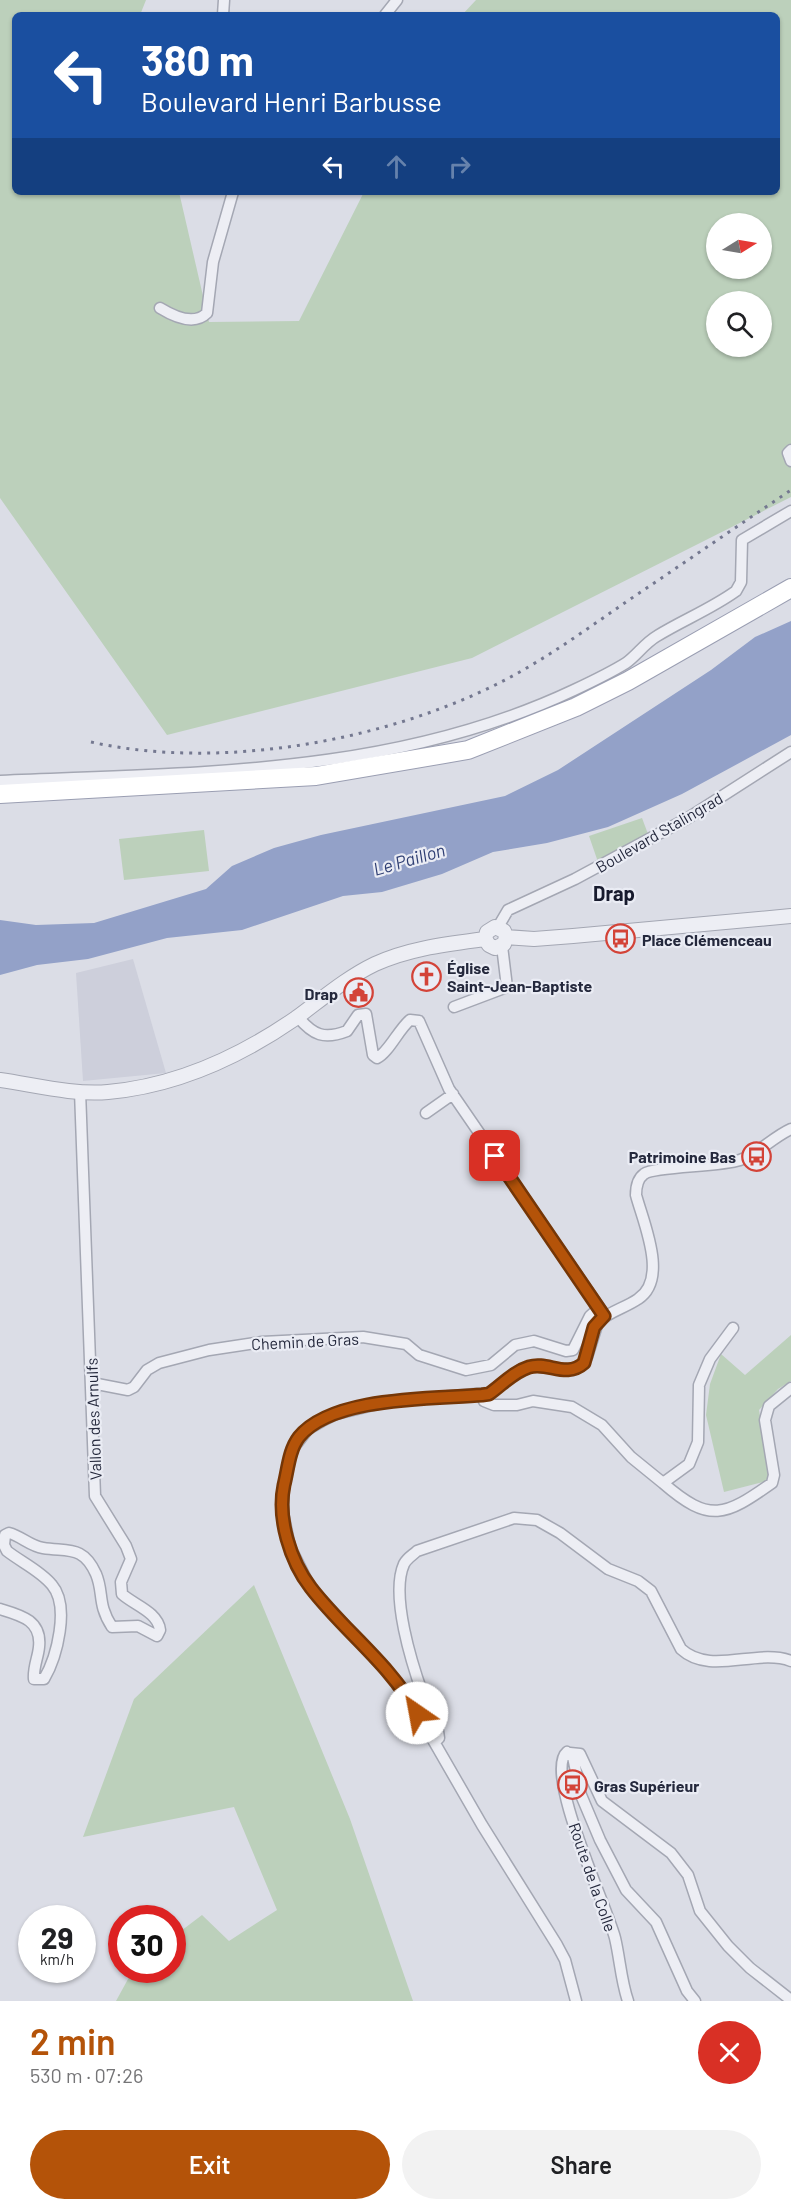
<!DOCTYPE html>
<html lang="en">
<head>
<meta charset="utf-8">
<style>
	body { margin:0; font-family:Barlow,sans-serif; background:#f2f2f2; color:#202124; height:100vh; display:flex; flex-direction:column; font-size:22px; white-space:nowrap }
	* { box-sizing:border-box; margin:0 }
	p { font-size:20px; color:#757577 }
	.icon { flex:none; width:33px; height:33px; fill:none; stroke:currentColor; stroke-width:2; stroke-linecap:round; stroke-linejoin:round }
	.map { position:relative; height:2001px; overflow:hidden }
	.sheet { display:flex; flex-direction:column; background:#fff; flex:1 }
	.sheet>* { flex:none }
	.hud { position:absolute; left:12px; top:12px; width:768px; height:183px; border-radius:9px; box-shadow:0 2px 4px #0004; background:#1a4fa0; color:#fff; overflow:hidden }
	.needle { width:39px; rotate:79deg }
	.tools { position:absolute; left:706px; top:213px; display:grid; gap:12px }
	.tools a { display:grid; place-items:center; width:66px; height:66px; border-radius:50%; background:#fff; box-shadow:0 2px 4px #0004; font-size:30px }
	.speed { position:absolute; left:18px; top:1905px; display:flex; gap:12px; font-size:30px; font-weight:700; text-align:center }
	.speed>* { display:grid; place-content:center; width:78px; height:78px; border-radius:50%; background:#fff; box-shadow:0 2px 4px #0004; line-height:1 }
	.speed small { font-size:15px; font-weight:400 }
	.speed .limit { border:9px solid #d22; background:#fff; color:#111 }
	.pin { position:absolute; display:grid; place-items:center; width:51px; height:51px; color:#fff; margin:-26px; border-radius:12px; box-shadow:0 3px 9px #0006 }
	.me { position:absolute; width:66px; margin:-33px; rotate:327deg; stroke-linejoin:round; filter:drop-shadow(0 0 4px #0008) }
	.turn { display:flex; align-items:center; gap:21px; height:126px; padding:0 30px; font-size:27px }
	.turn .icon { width:78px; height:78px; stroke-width:2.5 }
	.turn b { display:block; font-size:42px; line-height:51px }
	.lanes { display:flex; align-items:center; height:57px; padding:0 30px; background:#0003; justify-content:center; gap:30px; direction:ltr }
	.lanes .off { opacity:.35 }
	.round { display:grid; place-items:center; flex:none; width:63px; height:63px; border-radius:32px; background:#f2f2f2 }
	.headline { display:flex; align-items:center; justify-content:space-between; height:102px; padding:0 30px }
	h1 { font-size:36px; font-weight:600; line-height:45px; color:#b45309 }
	.cta { display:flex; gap:12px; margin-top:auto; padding:12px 30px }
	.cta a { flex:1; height:69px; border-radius:36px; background:#b45309; color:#fff; font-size:24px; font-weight:600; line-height:69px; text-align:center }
	.cta a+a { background:#f2f2f2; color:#202124 }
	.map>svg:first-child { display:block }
</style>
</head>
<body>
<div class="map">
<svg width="791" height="2001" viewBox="0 0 791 2001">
	<rect width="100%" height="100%" fill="#dbdde6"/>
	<!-- built -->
	<path fill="#cdcfdb" d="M133,959L166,1073L83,1081L76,973Z"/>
	<!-- green -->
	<path fill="#bcd0bb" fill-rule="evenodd" d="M0,0H146L140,15H15V192H179L209,322L299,321L364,192H777V15H462L476,0H791V497L472,658L167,735L0,498ZM717,224H762V268H717ZM717,302H762V346H717Z
		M642,818L648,834L598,862L589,836Z
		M204,830L209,871L124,880L119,839Z
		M791,1335V1381L778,1389L759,1410L771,1480L724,1492L706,1415L710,1384L721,1354L745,1375Z
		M254,1585L350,1819L413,2001H116L133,1970H172L173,1937L202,1915L229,1941L277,1910L234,1807L83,1837L134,1699Z"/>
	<!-- water -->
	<path fill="#93a1c8" d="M791,621V735L682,794L608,827L547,843L493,852L442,874L382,892L343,896L242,930L167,938L88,959L37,965L0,975V920L36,925L94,923L206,889L232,866L274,848L321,835L505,796L558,770L711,670L755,637Z"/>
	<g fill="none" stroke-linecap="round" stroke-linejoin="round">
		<defs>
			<path id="minor" d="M223,15L224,0
				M385,15L397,0
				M160,308C173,316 194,326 207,313L213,262L233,192
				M791,450L788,453L791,461
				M0,781C196,772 392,776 574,690C591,682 610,673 626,663C637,655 645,643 657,636C683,620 711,609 736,591L741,582L742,540L791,511
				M498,927L508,910L575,879L688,818L791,752
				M454,1007L507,987L502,946
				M298,1017C313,1035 324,1040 347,1031L358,1015L366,1014L373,1055L377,1058C388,1053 399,1029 410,1020L419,1021L449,1089L603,1313
				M426,1113L453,1094
				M92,1383L128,1390L134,1387L147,1370L159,1363L209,1350L262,1342L363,1337L406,1344L419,1355L466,1370L491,1365L515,1345L534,1341L566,1351L573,1350L590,1316L599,1308
				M481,1395L484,1401L494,1405H517L533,1401L572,1407L602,1425L631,1457L663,1483L689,1464L698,1442L699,1385L710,1359L733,1328
				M663,1483C710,1524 725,1516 772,1483L774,1475L765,1420L769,1406L791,1388
				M0,1609C20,1615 42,1620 39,1647C38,1658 33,1667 34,1679H44C57,1657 70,1606 52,1585C41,1571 21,1562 7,1551L4,1545L5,1535L9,1533C21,1536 30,1546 43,1548C68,1552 83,1545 96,1574C104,1593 97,1604 112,1627L138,1626L157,1636L160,1630C158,1612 134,1605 122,1594L121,1582L131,1559L126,1546L95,1496L80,1091
				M434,1742L439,1738C438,1722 428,1710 423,1695C412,1664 390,1595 404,1564C407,1558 413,1555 417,1551L514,1518L537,1520L560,1533L608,1569L638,1581L651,1591L681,1649C710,1676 757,1648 791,1661
				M570,1753L580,1754L602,1801L671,1853L688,1875L700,1911L728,1946L750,1968L791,2000
				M576,2001L565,1960L557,1945L482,1825L410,1700L392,1677L310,1587L290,1547L283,1513V1493L291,1451L308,1429L322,1421L336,1414L390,1401L489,1393L520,1370L533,1366L573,1370L579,1367L587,1357L598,1322C610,1311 625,1308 638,1299C669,1279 643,1222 636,1195C636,1187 637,1179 644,1174C654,1166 719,1167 740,1160C758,1154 773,1137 791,1129
				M628,2001C621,1981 620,1959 615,1938C608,1909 543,1772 567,1752L573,1757L581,1795L600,1840L626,1890L656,1922L687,1991L695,2001"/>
			<path id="tertiary" d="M506,937L534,939L573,936L791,916
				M485,939L487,932L495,927L504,931L506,937
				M485,939L489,945L495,948L504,944L506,937
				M0,1080C35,1085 73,1095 108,1092C176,1086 241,1056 296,1018C322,999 346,978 375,964C410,948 448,944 485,939"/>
			<path id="primary" d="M0,794L316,776L468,750L576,707L628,681L791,588"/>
		</defs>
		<!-- minor casing -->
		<use href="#minor" stroke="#a4a7b3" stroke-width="13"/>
		<!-- tertiary casing -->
		<use href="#tertiary" stroke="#a4a7b3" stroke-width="16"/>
		<!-- primary casing -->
		<use href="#primary" stroke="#9a9eb2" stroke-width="20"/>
		<!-- minor -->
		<use href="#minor" stroke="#edeef4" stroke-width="10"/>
		<!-- tertiary -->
		<use href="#tertiary" stroke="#edeef4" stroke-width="14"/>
		<!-- primary -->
		<use href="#primary" stroke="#fff" stroke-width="18"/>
		<!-- rail -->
		<path stroke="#747890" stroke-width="3" stroke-dasharray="3 6" stroke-linecap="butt" d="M91,742C220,771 388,741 505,680C547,658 587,629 626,602C681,565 736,527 791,490"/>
	</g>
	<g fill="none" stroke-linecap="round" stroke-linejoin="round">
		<defs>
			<path id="route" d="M417,1713C390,1664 344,1631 311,1588C290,1561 277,1518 284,1485C288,1469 289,1450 299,1437C332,1396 433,1399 482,1395L489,1394C502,1385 513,1372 529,1367C548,1361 566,1379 584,1363L594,1327L604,1316L495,1156"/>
		</defs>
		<!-- route casing -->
		<use href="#route" stroke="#753606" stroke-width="15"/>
		<!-- route -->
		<use href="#route" stroke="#b45309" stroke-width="10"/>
	</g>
	<!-- icons -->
	<defs>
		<symbol id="bus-ring" viewBox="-11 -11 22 22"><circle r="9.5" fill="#eaecf4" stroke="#d34338" stroke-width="1.5"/><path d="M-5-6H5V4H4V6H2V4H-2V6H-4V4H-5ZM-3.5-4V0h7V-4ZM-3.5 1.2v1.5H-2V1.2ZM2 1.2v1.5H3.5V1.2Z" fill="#d34338"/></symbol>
		<symbol id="church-ring" viewBox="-11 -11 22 22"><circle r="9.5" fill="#eaecf4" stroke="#d34338" stroke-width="1.5"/><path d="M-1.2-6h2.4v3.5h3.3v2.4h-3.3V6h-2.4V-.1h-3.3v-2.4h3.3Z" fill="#d34338"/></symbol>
		<symbol id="civic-ring" viewBox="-11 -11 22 22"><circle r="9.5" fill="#eaecf4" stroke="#d34338" stroke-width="1.5"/><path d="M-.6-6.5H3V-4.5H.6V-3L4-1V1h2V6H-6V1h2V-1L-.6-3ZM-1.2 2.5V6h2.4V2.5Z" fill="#d34338"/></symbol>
	</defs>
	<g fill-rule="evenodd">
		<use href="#bus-ring" x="604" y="922" width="33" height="33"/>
		<use href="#church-ring" x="410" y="960" width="33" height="33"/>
		<use href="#civic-ring" x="342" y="976" width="33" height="33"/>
		<use href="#bus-ring" x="740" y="1140" width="33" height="33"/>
		<use href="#bus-ring" x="556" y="1768" width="33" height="33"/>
	</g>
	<g text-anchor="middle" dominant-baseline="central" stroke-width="4.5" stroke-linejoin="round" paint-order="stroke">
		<!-- street labels -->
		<g font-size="16" fill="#24283c" stroke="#eaecf4">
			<text transform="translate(659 832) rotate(-30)">Boulevard Stalingrad</text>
			<text transform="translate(305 1341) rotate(-3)">Chemin de Gras</text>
			<text transform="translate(93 1419) rotate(-92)">Vallon des Arnulfs</text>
			<text transform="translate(593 1877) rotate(71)">Route de la Colle</text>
		</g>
		<!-- poi labels -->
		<g font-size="16" font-weight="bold" fill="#24283c" stroke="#eaecf4" text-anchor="start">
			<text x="642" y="939">Place Clémenceau</text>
			<text x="447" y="967">Église<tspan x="447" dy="18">Saint-Jean-Baptiste</tspan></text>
			<text x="338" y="993" text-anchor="end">Drap</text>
			<text x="736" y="1156" text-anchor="end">Patrimoine Bas</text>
			<text x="594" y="1785">Gras Supérieur</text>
		</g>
		<!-- water labels -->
		<g font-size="18" font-style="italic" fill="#2d3d72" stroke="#eaecf4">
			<text transform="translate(409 859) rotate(-16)">Le Paillon</text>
		</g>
		<!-- quarter labels -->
		<g font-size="20" font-weight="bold" fill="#171a2d" stroke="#eaecf4">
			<text x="614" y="893">Drap</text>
		</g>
	</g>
</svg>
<div class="tools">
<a><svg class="needle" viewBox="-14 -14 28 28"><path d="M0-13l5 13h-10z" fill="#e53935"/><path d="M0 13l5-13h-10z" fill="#757577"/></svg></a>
<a><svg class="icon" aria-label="search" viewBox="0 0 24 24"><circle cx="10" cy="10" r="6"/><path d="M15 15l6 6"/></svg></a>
</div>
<div class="speed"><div>29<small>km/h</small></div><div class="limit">30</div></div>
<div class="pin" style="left:495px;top:1156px;background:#d93025"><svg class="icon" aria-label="arrive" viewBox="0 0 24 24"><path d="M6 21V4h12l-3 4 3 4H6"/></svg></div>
<svg class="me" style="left:417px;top:1713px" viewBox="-20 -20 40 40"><circle r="19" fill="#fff"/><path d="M0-13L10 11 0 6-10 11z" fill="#b45309"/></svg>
<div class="hud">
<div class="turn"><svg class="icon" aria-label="left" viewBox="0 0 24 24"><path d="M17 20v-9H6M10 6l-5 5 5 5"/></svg><div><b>380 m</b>Boulevard Henri Barbusse</div></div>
<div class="lanes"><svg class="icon" aria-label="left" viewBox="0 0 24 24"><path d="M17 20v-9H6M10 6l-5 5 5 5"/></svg><svg class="icon off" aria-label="ahead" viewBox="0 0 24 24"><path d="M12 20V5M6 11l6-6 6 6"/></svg><svg class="icon off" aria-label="right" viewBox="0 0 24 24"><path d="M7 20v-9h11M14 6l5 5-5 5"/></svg></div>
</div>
</div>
<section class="sheet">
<div class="headline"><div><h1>2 min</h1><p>530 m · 07:26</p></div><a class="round" style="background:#d93025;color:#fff"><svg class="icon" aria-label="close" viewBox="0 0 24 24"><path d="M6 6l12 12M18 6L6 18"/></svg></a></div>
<div class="cta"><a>Exit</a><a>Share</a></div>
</section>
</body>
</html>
